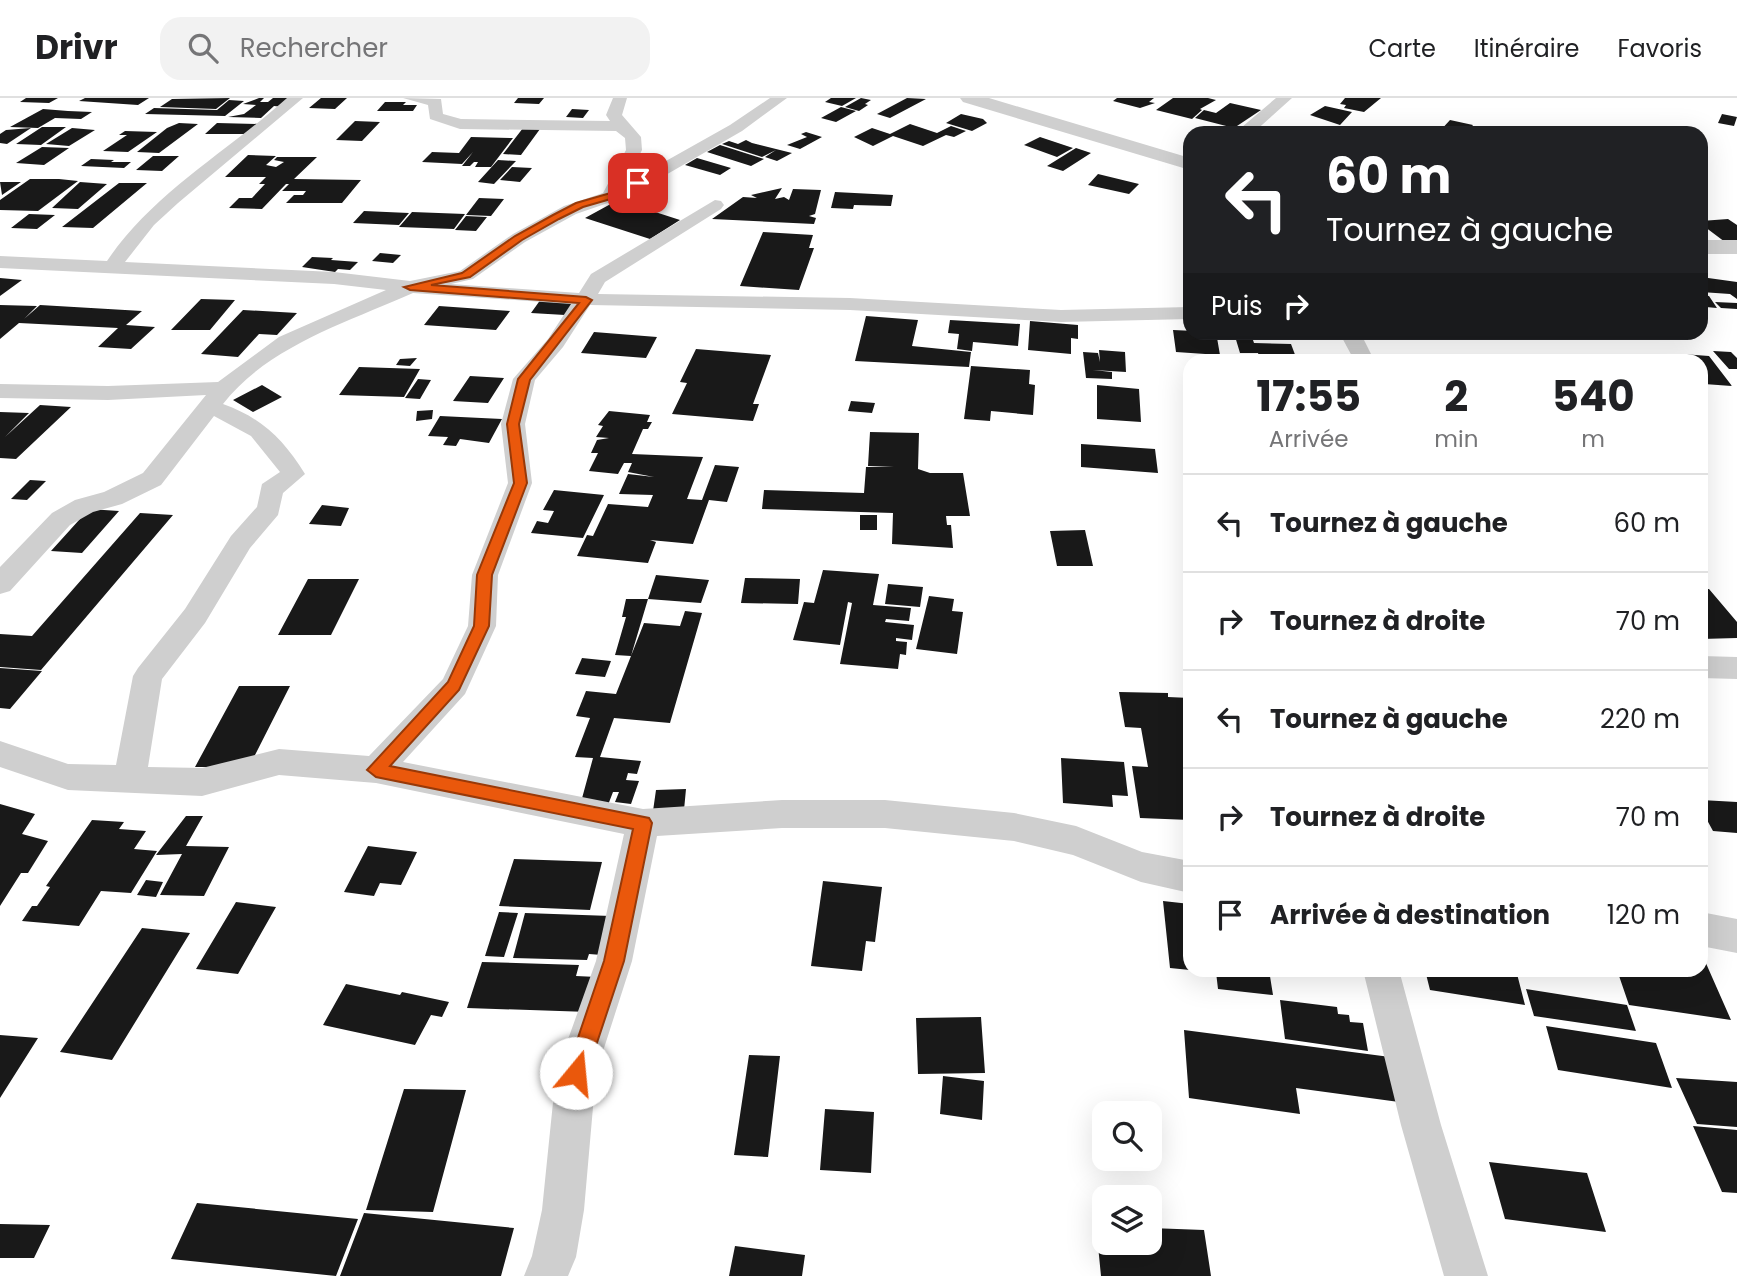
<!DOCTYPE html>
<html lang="fr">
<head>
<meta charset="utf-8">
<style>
	body { margin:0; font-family:Poppins,sans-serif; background:#f2f2f2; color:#202124; height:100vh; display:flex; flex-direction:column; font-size:26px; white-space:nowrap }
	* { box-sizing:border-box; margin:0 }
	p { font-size:23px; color:#757577 }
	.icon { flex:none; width:38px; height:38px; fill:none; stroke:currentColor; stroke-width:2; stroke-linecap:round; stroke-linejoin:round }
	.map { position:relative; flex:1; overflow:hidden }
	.sheet { position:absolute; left:1183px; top:256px; width:525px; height:623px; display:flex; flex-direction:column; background:#fff; border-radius:21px; box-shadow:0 7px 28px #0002 }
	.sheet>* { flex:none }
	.guide { position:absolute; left:1183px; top:28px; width:525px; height:214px; border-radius:21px; box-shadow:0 7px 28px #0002; background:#202124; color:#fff; overflow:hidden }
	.controls { position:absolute; left:1092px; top:1003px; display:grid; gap:14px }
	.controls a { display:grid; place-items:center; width:70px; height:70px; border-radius:14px; background:#fff; box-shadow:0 7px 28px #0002; font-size:35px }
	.pin { position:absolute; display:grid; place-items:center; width:60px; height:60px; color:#fff; margin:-30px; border-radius:14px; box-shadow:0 4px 10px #0006 }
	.me { position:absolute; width:77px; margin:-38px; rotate:17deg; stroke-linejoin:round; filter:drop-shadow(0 0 5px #0008) }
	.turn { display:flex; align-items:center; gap:24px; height:147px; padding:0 28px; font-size:32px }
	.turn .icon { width:91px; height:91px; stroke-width:2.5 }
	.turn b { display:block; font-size:49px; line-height:60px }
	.then { display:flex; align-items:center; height:66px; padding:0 28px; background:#0003; gap:14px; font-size:26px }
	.eta { display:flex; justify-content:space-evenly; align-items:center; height:119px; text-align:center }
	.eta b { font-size:42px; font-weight:700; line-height:49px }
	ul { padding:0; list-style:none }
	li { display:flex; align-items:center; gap:21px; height:98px; padding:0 28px; border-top:2px solid #e0e0e0 }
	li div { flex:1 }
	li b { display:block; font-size:26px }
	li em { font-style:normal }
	header { display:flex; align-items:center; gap:42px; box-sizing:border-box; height:98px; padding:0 35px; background:#fff; border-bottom:2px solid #e0e0e0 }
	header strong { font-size:33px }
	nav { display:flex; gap:38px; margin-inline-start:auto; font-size:24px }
	.search { width:490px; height:63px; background:#f2f2f2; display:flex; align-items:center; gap:18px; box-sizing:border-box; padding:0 24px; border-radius:21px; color:#757577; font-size:26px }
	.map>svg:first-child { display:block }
</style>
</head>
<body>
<header>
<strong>Drivr</strong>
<div class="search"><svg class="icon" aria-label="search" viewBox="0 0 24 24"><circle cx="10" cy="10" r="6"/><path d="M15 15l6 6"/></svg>Rechercher</div>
<nav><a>Carte</a><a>Itinéraire</a><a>Favoris</a></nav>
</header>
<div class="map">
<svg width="1737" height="1178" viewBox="0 0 1737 1178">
	<rect width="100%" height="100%" fill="#fff"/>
	<!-- building -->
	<path fill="#191919" d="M26,0H58L49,5L20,4Z
		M85,0H149L138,7L79,3Z
		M230,0L216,11L160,9L172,1Z
		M259,0H264L260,4H268L273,0H289L284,9L274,8L261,20L228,19L244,16L256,7L243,6Z
		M321,0H347L335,11L309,10Z
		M518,0H544L539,6L514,5Z
		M831,0H856L842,8L825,4Z
		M861,0L871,2L865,6L868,7L859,13L845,9Z
		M907,0L926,1L890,20L877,16Z
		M1117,0H1154L1149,4L1155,5L1140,10L1113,3Z
		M1173,0H1208L1216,2L1200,11L1202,12L1192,21L1156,12Z
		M1345,0H1381L1364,14L1344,10L1346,7L1340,6Z
		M229,2L244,3L225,18L145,16L154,10L217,12Z
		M385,4H406L403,7H417L413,13H377Z
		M1230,5L1261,12L1234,30L1195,20L1204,12L1216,15Z
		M1325,8L1352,14L1340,27L1310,17Z
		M841,9L856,13L836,24L821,20Z
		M43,11L68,13L92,14L81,21L55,20L38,30L10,29Z
		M572,11L589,12L583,20L566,19Z
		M961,16L983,21L987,25L972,33L946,25Z
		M1722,16L1737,19L1734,28L1718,25Z
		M1450,22L1473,27L1467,35L1439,34Z
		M355,23L380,24L362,43L336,42Z
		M179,25L198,26L159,55L137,54L167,30Z
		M217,25L261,26L250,36H205Z
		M910,26L937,35L951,28L966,33L954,39L946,37L923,48L893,38L873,48L854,39L872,30L890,36Z
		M42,29H66L41,47L16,46Z
		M31,30L7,46L0,45V36L6,32Z
		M72,30L95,32L69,48L46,46Z
		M523,30L540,31L521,57L503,56Z
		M125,33L157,34L128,54L103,53L127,37H119Z
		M806,34L822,39L800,51L787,47L807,39L801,36Z
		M471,39L513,40L491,69H475L478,64H474L470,68H462L473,54L462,66L422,64L432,54L459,55Z
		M1040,39L1073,50L1057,59L1024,47Z
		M746,42L752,45L792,55L777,63L765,59L776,52L762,59L722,46L729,43L738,46Z
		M720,47L745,55L764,61L751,68L707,54Z
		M42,49L69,50L44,67L16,65Z
		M1076,50L1091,55L1063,73L1047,68Z
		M248,57L276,58L266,67L276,69L284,64L274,62L277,59H317L294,81L361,82L342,105H286L294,97H303L306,93H282L289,86H286L262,111L229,110L239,100H252L265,86H259L266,79H225Z
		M153,58H179L162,73L136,72Z
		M697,60L731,70L720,77L685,67Z
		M91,61L114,62L111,64H131L124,70L81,68Z
		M498,62L516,63L494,86L478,84Z
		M512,69L532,70L520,84L500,82Z
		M1098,76L1139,86L1129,96L1088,87Z
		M30,81H59L78,83L38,113L0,112V102Z
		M0,84H21L2,97Z
		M80,84L107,86L78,111L52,110Z
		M119,85H147L93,130L62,129Z
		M782,90L775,101L784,99L789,102L793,91L821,92L815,116L809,118L816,120L814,126L712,121L743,99L757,100L751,97Z
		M835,94L893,97L891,108L854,107L853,111L831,110Z
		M479,100L504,101L491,118L466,117Z
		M618,102L680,122L650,141L585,120Z
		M364,113L409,115L399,127L353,125Z
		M412,114L465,116L454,131L399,129Z
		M29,116L55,117L37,131L11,130Z
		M466,118L487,119L476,133L455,132Z
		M1728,121L1737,127V143L1725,144L1701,126V123Z
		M763,134L813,137L809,150H814L799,192L740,188Z
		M380,155L401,157L393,165L372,163Z
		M312,159L333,160L331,162L358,164L350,172L338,171L335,174L302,169Z
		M1701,179L1737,184V201L1730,196L1701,194Z
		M0,180L22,182L0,198Z
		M1701,197L1709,198L1717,210L1706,209Z
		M201,201L235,202L210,232H171Z
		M541,201L574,203L565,217L531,215Z
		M1715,204L1737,205V211L1721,210Z
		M0,207L37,208L24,221L40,207L142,213L126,227L155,229L131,251L98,249L118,230L19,225L0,241Z
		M439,208L510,213L496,232L424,227Z
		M243,212L297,215L277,237L259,236L238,259L201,256Z
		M866,218L918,222L912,248L971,254L969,269L855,263Z
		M950,222L1020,226L1018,248L973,244L972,253L957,251L959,236L948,235Z
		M1030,223L1078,227V241L1071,240V256L1028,252Z
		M1173,232L1216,234L1220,257L1176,254Z
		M594,234L657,239L646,260L581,255Z
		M1234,235L1251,236L1254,245L1291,246L1297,262L1260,261L1258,255H1240Z
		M696,251L771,257L753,306H759L753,323L672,316L687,285L680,284Z
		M1099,252L1125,254L1126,274L1093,272L1112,274V281L1086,280L1083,254L1098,255L1100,264Z
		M1713,253L1731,254L1737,260V271H1729Z
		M1682,256L1709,258L1732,288L1704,286L1701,262H1687Z
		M417,260L410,268L396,267L400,261Z
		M971,268L1030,272L1029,286L1035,287L1033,317L991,313L990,323L964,321Z
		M359,269L420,271L404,299L339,297Z
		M470,278L504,280L488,305L453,303Z
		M418,281L431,282L420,301L405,300Z
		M262,287L282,299L253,314L233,302Z
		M1097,287L1139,291L1141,324L1097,321Z
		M851,303L875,305L872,315L848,313Z
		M40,307L71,309L16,361L0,360V314L29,315L5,339Z
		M433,312L432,321L416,323L417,313Z
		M609,313L650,317L647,324H652L648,331H643L632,356L703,359L687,401L702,402L715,367L739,369L727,404L709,402L693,446L650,442L656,444L648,465L577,458L587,437L593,438L608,406L648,409L653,397L619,396L628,376L654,379L628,374L632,365H624L618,376L589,373L598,355H591L597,342L609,340L596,339L603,328L598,327Z
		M440,318L502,321L489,345L460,341L456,348L443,347L448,339L428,338Z
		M870,334L919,335L918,371L930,375H963L970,418H946L947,427H951L953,450L892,446L893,415L762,411L764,392L864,395L866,369H894L868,368Z
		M1081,346L1155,351L1158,375L1081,369Z
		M30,382L46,383L27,402L11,401Z
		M554,392L604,397L583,440L531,435L537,423L548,425L554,413L543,412Z
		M322,407L349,410L341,428L309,426Z
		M89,411L119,413L82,455L51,453Z
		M140,415L173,417L41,572L0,569V536L32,538Z
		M860,417H877V432H860Z
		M1085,432L1093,468H1057L1050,433Z
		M823,472L879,476L873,507L911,510L909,523L886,521L885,524L914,527L912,542L896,540V543L907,544L906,557L900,556L898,571L840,566L852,505L848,504L840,547L793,542L804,504L814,505Z
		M656,477L709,482L701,505L648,501Z
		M745,480L800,481L798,506L741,505Z
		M308,481H359L331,537H278Z
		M888,486L923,489L920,509L885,506Z
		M1701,491H1709L1737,524V540L1701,541Z
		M929,498L954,501L952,513L963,514L957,556L916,551Z
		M626,501H648L631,558L615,557L626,519H622Z
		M685,513L702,515L670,625L614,620L600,659L641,663L637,676L628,675L626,682L639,683L631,706L615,704L619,694H613L608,707L581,704L593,660L575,659L590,620L576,618L586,593L616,596L644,525L680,528Z
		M582,560L611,563L605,579L575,576Z
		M0,570L42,573L10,611L0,610Z
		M239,588H290L249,669H195Z
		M1119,594L1168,595V599L1190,600V722L1140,720L1132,668L1148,669L1141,630L1125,629Z
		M1061,660L1124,664L1128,698L1112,697L1113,709L1063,705Z
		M686,691L684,712L653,713L656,692Z
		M1701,702L1737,704V735L1713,733L1701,711Z
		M0,706L35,716L22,736L48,743L28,775H21L0,808Z
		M186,718H203L186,748L229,749L204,798L160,797L182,756L156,757Z
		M92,722L124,724L119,731L146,733L134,751L157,753L131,795L101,793L79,828L22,823L32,808H37L50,789L46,788Z
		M368,748L417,754L401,787L380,785L374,798L344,794Z
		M514,761L602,764L590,812L499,808Z
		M146,782L163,784L156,799L137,797Z
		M823,783L882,789L875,844L866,843L862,873L811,868Z
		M1163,803L1190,806V872L1170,870Z
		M236,804L276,809L238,876L196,871Z
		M499,814L518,815L504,859L485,858Z
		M525,815L611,818L602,857L589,856L587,862L513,860Z
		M142,830L190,835L112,962L60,954Z
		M1701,854L1731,922L1629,907L1617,872H1701Z
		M482,864L579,867L576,878L597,879L589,914L467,910Z
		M1208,872H1269L1273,897L1218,891L1216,874Z
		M1425,872H1516L1525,907L1430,892Z
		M346,886L400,897L402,894L449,904L442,919L431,917L415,947L323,927Z
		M1526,891L1627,907L1636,933L1534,918Z
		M1280,902L1337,909L1338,916L1349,917L1350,924L1363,925L1368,953L1285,941Z
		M981,919L985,975L918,976L916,920Z
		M1546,928L1656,945L1672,990L1558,972Z
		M1184,932L1390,959L1399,1004L1296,990L1300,1016L1189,1000Z
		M0,937L38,940L0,1000Z
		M749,957L780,958L768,1059L734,1057Z
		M943,978L984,983L982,1022L940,1016Z
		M1676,980L1737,984V1029L1697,1026Z
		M404,991L466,992L433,1114L366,1112Z
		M825,1011L874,1014L871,1075L820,1072Z
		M1693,1028L1737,1032V1095L1722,1094Z
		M1489,1064L1587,1075L1606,1134L1505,1121Z
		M197,1105L358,1121L336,1178L171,1161Z
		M364,1115L514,1130L501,1178H340Z
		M0,1126L50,1127L34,1160H0Z
		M1096,1127L1104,1128V1144H1150V1130L1204,1132L1211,1178H1101Z
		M735,1148L805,1157L802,1178H729Z"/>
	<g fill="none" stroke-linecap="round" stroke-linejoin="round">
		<!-- minor -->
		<path fill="#cfcfcf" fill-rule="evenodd" d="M287,0H303L178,105L154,127L125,164L334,174L410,183L460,173L513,136L564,108L603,95L626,52L625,40L616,33L460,31L430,21L428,7L403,0L441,1L443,16L461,21L610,23L606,17L613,0H627L622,17L641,39L642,52L625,86L730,27L770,0H787L742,33L631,97L576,116L525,144L473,181L451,186L579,195L591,176L715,102L721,103L724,107L721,111L605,184L598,196L850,200L1061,212L1190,209V221L1061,224L850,212L590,207L563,249L535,282L525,326L532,385L498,477L496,528L465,596L403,664L643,711L782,702H885L1014,715L1076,728L1142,754L1190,763V795L1141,784L1073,757L1014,743L885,730H782L657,738L632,863L596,975L584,1112L576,1159L568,1178H524L532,1158L542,1112L556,975L596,863L624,736L376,685L279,677L202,698L68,692L0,669V643L68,666L116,667L133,578L138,570L185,511L231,438L257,409L262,386L280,374L251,338L214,318L161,387L122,406L93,414L70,427L10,493L0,496V469L52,415L75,402L104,394L143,375L206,297L108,302L0,300V286L108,288L218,284L279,239L386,192L334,186L0,170V158L107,163C153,95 227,54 287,0ZM413,195L571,206L548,241L513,281L501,326L508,385L472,477L468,528L443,581L369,658L279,651L202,670L148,669L162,581L205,525L250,450L278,417L283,395L305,376C283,341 262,320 223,306C268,248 348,224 413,195Z
			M1276,0H1292L1253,35H1235Z
			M1339,234H1360L1374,262H1354Z
			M1701,558L1737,559V581L1701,580Z
			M1701,814L1737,821V855L1701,848Z
			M1363,872H1399L1441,1027L1488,1178H1444L1401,1027Z"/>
		<!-- tertiary -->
		<path fill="#cfcfcf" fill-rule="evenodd" d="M960,0H989L1190,60V72L963,4Z
			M1701,142H1737V156H1701Z"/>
	</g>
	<!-- route -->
	<path fill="#ea580c" stroke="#983908" stroke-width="2" d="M634,83L642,85L621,98L583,109L559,121L522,142L470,179L431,187L586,199L592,202L530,282L519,326L527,385L492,477L489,528L459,592L390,668L649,720L652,725L624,863L587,975L584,983L576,986L569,983L566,975L604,863L633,731L376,679L367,672L448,584L474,528L477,477L514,385L507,326L518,281L579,205L410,192L404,189L462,175L515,138L553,117L576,105L614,94Z"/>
</svg>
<div class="controls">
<a><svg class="icon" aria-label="search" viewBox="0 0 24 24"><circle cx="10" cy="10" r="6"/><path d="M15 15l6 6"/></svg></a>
<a><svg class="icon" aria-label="layers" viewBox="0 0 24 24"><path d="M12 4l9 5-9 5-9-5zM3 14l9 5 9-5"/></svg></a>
</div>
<div class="pin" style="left:638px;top:85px;background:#d93025"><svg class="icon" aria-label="arrive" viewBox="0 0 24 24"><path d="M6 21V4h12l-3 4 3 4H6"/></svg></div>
<svg class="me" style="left:576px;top:975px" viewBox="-20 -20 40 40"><circle r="19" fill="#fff"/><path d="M0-13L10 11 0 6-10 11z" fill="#ea580c"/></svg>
<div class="guide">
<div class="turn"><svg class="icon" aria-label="left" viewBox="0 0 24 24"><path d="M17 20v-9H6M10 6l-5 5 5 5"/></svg><div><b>60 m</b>Tournez à gauche</div></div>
<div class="then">Puis<svg class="icon" aria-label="right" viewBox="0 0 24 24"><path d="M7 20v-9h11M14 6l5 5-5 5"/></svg></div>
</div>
<section class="sheet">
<div class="eta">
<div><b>17:55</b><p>Arrivée</p></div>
<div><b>2</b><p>min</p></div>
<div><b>540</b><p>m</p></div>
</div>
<ul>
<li><svg class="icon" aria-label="left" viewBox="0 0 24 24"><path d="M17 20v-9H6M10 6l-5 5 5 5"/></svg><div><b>Tournez à gauche</b></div><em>60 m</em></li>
<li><svg class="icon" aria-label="right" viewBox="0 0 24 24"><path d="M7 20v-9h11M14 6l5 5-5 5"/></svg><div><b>Tournez à droite</b></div><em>70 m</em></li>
<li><svg class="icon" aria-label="left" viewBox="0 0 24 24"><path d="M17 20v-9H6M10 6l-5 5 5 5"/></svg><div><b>Tournez à gauche</b></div><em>220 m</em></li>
<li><svg class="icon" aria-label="right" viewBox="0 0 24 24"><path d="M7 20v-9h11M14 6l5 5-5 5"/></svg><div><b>Tournez à droite</b></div><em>70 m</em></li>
<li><svg class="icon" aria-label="arrive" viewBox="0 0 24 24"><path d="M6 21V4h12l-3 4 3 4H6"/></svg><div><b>Arrivée à destination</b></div><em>120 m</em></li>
</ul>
</section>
</div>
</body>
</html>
